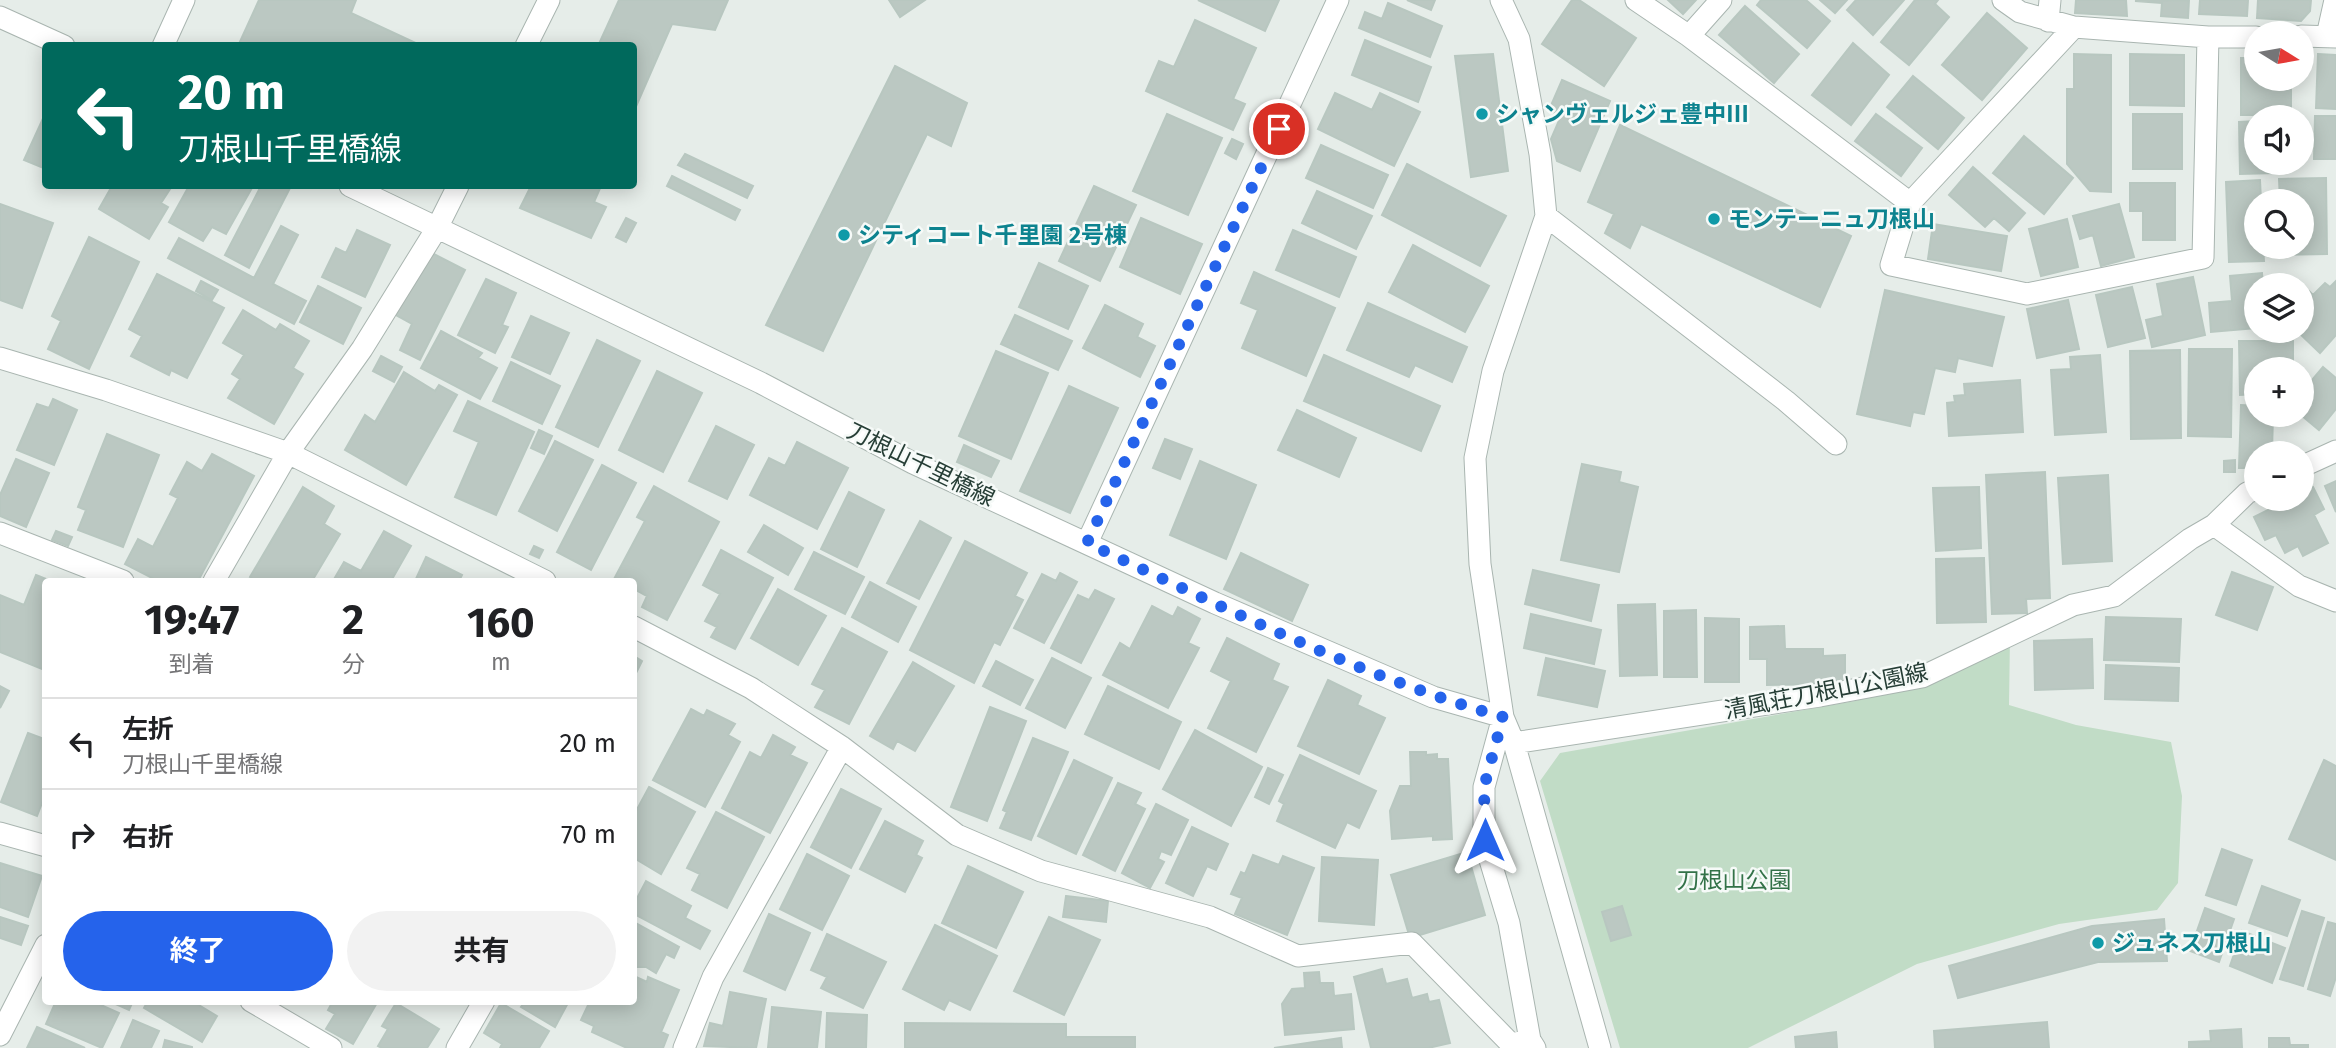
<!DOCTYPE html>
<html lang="ja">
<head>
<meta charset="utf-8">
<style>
	body { margin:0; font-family:"Fira Sans","Noto Sans JP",sans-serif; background:#f2f2f2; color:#202124; height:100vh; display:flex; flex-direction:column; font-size:26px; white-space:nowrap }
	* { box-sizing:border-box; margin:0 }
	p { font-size:23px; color:#757577 }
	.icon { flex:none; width:38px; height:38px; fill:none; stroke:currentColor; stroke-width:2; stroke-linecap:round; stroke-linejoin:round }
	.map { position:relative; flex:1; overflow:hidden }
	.details { position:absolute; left:42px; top:578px; width:595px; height:427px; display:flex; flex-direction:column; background:#fff; border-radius:7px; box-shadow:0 4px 18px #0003 }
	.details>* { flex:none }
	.banner { position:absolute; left:42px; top:42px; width:595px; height:147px; border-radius:7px; box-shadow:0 4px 18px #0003; background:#00695c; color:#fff; overflow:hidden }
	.needle { width:46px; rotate:101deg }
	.fabs { position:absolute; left:2244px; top:21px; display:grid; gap:14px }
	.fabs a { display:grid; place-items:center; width:70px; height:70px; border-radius:50%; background:#fff; box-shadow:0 4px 18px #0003; font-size:35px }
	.pin { position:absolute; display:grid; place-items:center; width:60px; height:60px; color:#fff; margin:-30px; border:4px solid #fff; border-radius:50%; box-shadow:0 2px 7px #0007 }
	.me { position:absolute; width:77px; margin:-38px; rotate:0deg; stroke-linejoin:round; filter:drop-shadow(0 0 5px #0008) }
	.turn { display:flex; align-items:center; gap:24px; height:147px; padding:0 21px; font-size:32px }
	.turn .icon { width:91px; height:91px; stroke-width:2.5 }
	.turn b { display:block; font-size:49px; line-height:60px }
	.eta { display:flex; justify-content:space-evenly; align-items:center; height:119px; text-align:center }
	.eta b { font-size:42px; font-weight:700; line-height:49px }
	.primary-button { display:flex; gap:14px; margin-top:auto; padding:14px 21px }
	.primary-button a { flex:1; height:80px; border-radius:42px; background:#2563eb; color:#fff; font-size:28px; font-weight:700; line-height:80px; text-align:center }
	.primary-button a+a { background:#f2f2f2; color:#202124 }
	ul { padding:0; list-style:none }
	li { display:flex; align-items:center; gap:21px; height:91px; padding:0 21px; border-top:2px solid #e0e0e0 }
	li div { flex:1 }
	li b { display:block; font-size:26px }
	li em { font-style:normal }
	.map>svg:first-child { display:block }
</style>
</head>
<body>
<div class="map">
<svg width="2336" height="1048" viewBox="0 0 2336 1048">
	<rect width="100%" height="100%" fill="#e6ede9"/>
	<!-- green -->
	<path fill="#c1dcc6" d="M2010,635L2009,705L2076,725L2171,742L2182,796L2178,883L2157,910L2059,924L1917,964L1748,1048H1620L1540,781L1560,753L1855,701L1951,674Z"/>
	<!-- building -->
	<path fill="#bbc8c2" stroke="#b8c7c0" stroke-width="2" d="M259,0H356L351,13L422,46H238Z
		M619,0H728L715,30L672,24L634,111V46H598Z
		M889,0H925L900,17Z
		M1198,0H1279L1265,31Z
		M1407,0H1435L1431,10Z
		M1572,0H1579L1636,38L1604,86L1542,44Z
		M1668,0H1696L1683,14Z
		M1761,0H1806L1830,21L1807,48L1757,5Z
		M1820,0H1847L1835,13Z
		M1856,0H1904L1873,35L1847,10Z
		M1915,0H1938L1935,4L1949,17L1909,65L1881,42Z
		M2076,0H2126L2127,16L2075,13Z
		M2189,0L2188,18L2161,16L2162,3L2135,1Z
		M2200,0H2248L2247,16L2199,14Z
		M2258,0H2311L2310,11L2301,21L2257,18Z
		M1388,3L1442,26L1430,57L1359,28L1365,12L1382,19Z
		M1745,6L1799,54L1774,83L1719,35Z
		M1987,13L2027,48L1982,100L1942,65Z
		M1195,20L1256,48L1233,99L1245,104L1233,130L1146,91L1159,61L1174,67Z
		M1365,40L1431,67L1418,102L1352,75Z
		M1853,43L1889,75L1851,125L1812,95Z
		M1493,54L1508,171L1471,177L1455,56Z
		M2074,54L2111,55V192L2090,191L2067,164V89H2074Z
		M2130,54L2184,55V106L2130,105Z
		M2318,54L2336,55V109L2316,108Z
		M2241,58H2256V79H2291V115H2241Z
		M895,66L967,103L951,146L927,134L823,351L766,325Z
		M1913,76L1964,118L1938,149L1887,107Z
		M1562,80L1610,101L1580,171L1557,161L1551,139L1561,116L1549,110Z
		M1335,93L1372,110L1380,93L1420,112L1394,166L1318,129Z
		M46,112V169L24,160Z
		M1167,114L1222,138L1188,215L1133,191Z
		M1876,114L1922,148L1901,176L1855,141Z
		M2133,114H2182V169H2133Z
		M2315,116H2336V159H2314Z
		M2256,121V163H2276V173L2240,174L2239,122Z
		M1620,125L1851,236L1820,307L1641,224L1630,248L1605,233L1614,214L1588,202Z
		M2024,136L2073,178L2044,214L1993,173Z
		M1232,139L1243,144L1236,159L1225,153Z
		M1321,145L1388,175L1373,208L1306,178Z
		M685,154L753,186L747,198L678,165Z
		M1407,164L1506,216L1480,266L1382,215Z
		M1973,167L2025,213L2009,231L1994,218L1985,227L1949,195Z
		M672,176L740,210L735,220L667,186Z
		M2326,178L2327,254L2280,255V247H2301V201H2280L2279,179Z
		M2260,180L2261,201H2256V247H2263L2264,261L2229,262L2226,182Z
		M2130,183H2175V240H2143V211H2130Z
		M112,186H172L161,203L168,207L149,239L99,209Z
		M189,186H253L226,234L212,227L203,241L169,222Z
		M261,186H291L249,268L225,255Z
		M531,186H601L594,202L606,207L591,238L520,208Z
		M1094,186L1136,205L1100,281L1059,261Z
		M1317,191L1372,216L1356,249L1302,223Z
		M0,204L53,223L22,308L0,300Z
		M2119,204L2134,257L2101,266L2093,235L2080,239L2073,216Z
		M626,218L636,223L626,242L616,237Z
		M1141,218L1202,244L1180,294L1120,267Z
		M2067,219L2078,267L2041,276L2029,229Z
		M1933,224L2007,236L2001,271L1928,259Z
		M281,226L298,235L273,284L306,301L294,324L168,258L179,238L254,278Z
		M357,230L390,245L365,297L322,277L336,248L346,253Z
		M1293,230L1356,257L1339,297L1276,270Z
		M89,237L139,262L89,369L48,349L61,321L52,316Z
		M1413,245L1489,286L1465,332L1389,292Z
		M428,251L465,270L420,360L400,350L412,324L396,315Z
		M1039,263L1088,286L1068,329L1019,307Z
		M1254,272L1335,308L1306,376L1242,348L1258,310L1241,303Z
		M2262,273L2263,285H2256V328L2211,332L2209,303L2232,301L2230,276Z
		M157,274L224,308L187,378L171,370L169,375L131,356L142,336L129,329Z
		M2193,277L2205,335L2152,347L2146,320L2163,316L2157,284Z
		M486,279L516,293L502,325L508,327L495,353L458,335Z
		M201,281L218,290L212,300L196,291Z
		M2299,281L2313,295L2325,283L2330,287L2336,281V335L2320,353L2297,331H2301V285H2295Z
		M318,286L361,308L343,344L300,322Z
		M2132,287L2145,338L2108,347L2096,295Z
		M1885,290L2004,317L1992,366L1958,358L1955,372L1935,368L1924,414L1913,412L1910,426L1857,414Z
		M2068,300L2079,349L2037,358L2027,309Z
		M1368,303L1467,347L1452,382L1415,365L1409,377L1347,350Z
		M1105,305L1143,324L1137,337L1155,346L1140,377L1083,348Z
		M243,310L276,330L280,324L309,341L293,368L303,374L274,424L228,398L240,379L232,374L244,355L223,343Z
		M1015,315L1072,341L1058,370L1001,344Z
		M531,316L569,333L550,374L512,357Z
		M441,331L482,353L478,358L497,368L480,399L421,368Z
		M597,340L640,361L598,447L556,427Z
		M2239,341H2293V369H2256V394L2240,395Z
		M2189,349H2232L2231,437L2188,436Z
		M2180,350L2181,438L2131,439L2130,351Z
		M996,351L1048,373L1011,459L959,436Z
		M1324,355L1440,406L1421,451L1304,401Z
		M2100,355L2106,432L2055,435L2051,370L2071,369L2070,357Z
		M381,356L402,367L394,382L373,371Z
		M511,362L560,386L542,424L493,401Z
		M2323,367L2336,378V409L2319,430L2301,415V393Z
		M657,371L702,393L663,472L619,450Z
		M404,372L435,391L439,385L457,395L406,485L345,450L365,415L375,422Z
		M2020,380L2023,432L1949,436L1947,403L1955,402L1954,396L1965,395L1964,384Z
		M1069,386L1118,408L1070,513L1020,491Z
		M53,399L77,410L54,465L17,450L37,404L49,408Z
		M468,401L534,432L496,515L455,497L479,442L454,431Z
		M2241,405L2256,406V415H2273L2272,453H2256V468H2239Z
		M1297,410L1356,438L1339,477L1278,450Z
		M716,426L754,445L727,499L689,481Z
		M539,430L552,436L544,454L531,448Z
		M107,434L159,455L123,547L78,530L86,510L78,507Z
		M1165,439L1192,449L1180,479L1153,468Z
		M555,441L593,460L557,531L519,511Z
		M797,442L848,468L817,529L750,495L769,458L785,466Z
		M964,445L999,461L991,477L957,462Z
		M212,454L254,476L198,581H158L125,564L138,539L153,547L178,498L170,494L187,462L202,471Z
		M16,459L49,473L26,527L0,516V495Z
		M2235,460V472H2224V461Z
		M1200,461L1256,485L1226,559L1170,535Z
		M1582,464L1621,472L1619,482L1638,487L1619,572L1561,560Z
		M602,465L636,483L591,570L557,552Z
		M2045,472L2050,598L2026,599L2027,613L1992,614L1986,475Z
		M2108,475L2112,561L2063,564L2058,478Z
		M2336,481V512L2325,486Z
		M654,486L719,522L667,620L642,607L647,596L634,589V581H613L645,521L637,517Z
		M303,487L334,506L324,524L340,534L312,581H256L250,577Z
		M1979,487L1981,548L1936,551L1933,488Z
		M2313,487L2324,509L2314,515L2328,543L2303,556L2298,546L2285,553L2276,535L2265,540L2254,517L2290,499H2301V493Z
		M849,492L884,510L857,567L821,549Z
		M920,521L951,538L919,599L887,583Z
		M764,525L803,548L788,575L748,552Z
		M56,531L72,537L68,546L52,540Z
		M384,531L411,546L391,581H333L344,562L361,571Z
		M965,541L1027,573L1015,596L1023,600L1000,645L994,642L974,683L910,650Z
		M534,546L543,550L539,558L530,554Z
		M721,550L773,578L735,649L711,637L717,627L705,621L720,594L703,585Z
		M814,552L864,577L845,614L795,589Z
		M1241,553L1308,585L1292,621L1224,589Z
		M426,557L462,575L459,581H415Z
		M1984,558L1986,622L1937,623L1936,559Z
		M1533,570L1599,585L1591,621L1525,604Z
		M2232,572L2273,587L2257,630L2216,615Z
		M1060,573L1077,582L1044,643L1014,628L1042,574L1056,581Z
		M36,575L51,581H46V659L42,669L0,652V595L24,605Z
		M870,582L916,607L898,642L852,617Z
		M778,589L826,616L798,665L751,638Z
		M1095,590L1114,599L1081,663L1051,648L1078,595L1089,600Z
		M1655,604L1657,675L1620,676L1618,605Z
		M1152,606L1173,617L1178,607L1200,619L1188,643L1199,648L1168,708L1103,675L1120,643L1130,649Z
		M1696,610L1697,677H1664V611Z
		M1531,614L1601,630L1594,664L1524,648Z
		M2106,617L2181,619L2179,662L2104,660Z
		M1705,618L1739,619V682H1705Z
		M1784,626L1785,649H1823V656L1845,655V684L1767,685V659H1750V627Z
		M842,628L887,652L849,724L815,707L825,690L812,684Z
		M1227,638L1279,664L1272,680L1288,687L1256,752L1208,728L1231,681L1211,671Z
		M2092,639L2093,688L2035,690L2034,641Z
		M634,656L642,661L634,677Z
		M1052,658L1091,678L1065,728L1026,708Z
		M1546,658L1605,671L1597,707L1538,695Z
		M996,661L1033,680L1020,705L983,686Z
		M913,662L954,686L915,751L897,741L893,749L870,736Z
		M2106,665L2179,668L2178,701L2105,699Z
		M1328,680L1361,696L1357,705L1385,718L1359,774L1298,746Z
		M0,686L9,691L0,708Z
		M1108,686L1181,722L1159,769L1085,734Z
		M990,707L1026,721L987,821L951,807Z
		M691,709L704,716L707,710L735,724L728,735L740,742L705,807L653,780Z
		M1195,730L1262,767L1231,826L1163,789Z
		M28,733L44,739L46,734V805L42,803L37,816L1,802Z
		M773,735L795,747L790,755L807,763L770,833L722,808L750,752L761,758Z
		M1033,738L1068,752L1031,840L1000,828L1007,812L1003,810Z
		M1410,752H1426V755L1437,754V759H1448L1452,839L1433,840V836L1392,839L1390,811L1400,786H1411Z
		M1300,755L1376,791L1359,828L1347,822L1335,848L1277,821L1284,804L1279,801Z
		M1074,760L1112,778L1076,854L1038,836Z
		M2324,760L2336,766V860L2289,839Z
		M1268,768L1283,775L1269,804L1255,797Z
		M1118,783L1141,793L1135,804L1145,809L1115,871L1083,855Z
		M649,787L695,812L661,874L634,858V815Z
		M841,789L881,809L851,868L811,847Z
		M1156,804L1188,820L1171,855L1161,851L1158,859L1164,862L1150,888L1122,873Z
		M716,812L764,837L727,908L692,890L700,874L687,868Z
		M885,821L923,841L916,855L922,858L905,892L860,869Z
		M1192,827L1228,844L1216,870L1207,866L1193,896L1166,883Z
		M2222,849L2252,860L2236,905L2206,895Z
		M1467,852L1485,915L1410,938L1391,875Z
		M807,854L849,876L822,930L780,909Z
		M1253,855L1279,865L1283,856L1314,868L1287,935L1235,914L1242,898L1231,894L1241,872L1245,874Z
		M1322,857L1378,860L1374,925L1319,921Z
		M0,863L42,876L28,917L0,907Z
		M968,866L1023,892L996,948L942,923Z
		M646,881L691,906L685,918L710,931L700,949L634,914V904Z
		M2262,886L2300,900L2287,936L2249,923Z
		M1066,896L1108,901L1106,922L1063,917Z
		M1622,906L1631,935L1611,941L1602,912Z
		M2205,908L2234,919L2219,962L2190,951Z
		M2302,911L2324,918L2303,986L2280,979Z
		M769,914L810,933L785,990L744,971Z
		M0,917L28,926L21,945L0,938Z
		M1049,917L1100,940L1064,1015L1014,991Z
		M2164,919L2167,961L2098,962L1958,998L1949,966L2092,926Z
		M634,922L679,947L674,958L666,954L656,973L646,967H634Z
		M2328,922L2336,924V977L2330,996L2308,989Z
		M935,925L997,956L970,1010L949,1000L944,1010L903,989Z
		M2242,931L2285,948L2272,983L2230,966Z
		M827,934L886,962L863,1008L821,988L827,977L811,970Z
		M1382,969L1386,984L1407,979L1412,998L1427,994L1429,1002L1439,1000L1450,1043L1428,1048H1371L1354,977Z
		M1319,972L1320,983H1333L1334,996L1351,994L1354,1029L1285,1035L1282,1004L1292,989L1305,988L1304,973Z
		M636,977L647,982L648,977L679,990L661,1032L668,1035L663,1048H627L592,1032L594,1026L581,1020L590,1001H634V983Z
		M730,992L766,999L756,1048L704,1046L710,1023L723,1026Z
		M56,1001H92L119,1013L102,1048L46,1024Z
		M109,1001H133L129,1010Z
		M148,1001H192L217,1016L202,1042L144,1008Z
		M333,1001H378L353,1044L326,1029L335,1014L328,1010Z
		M525,1001H569L555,1027L521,1007Z
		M396,1003L439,1029L427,1048H382L378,1046L388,1029L382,1026Z
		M501,1003L549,1031L539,1048H500L502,1044L484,1033Z
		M772,1007L821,1012L817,1048H768Z
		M827,1013L867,1015L866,1048H826Z
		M133,1020L159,1031L151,1048H121Z
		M2047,1022L2049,1048H1935L1934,1031Z
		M905,1023L1066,1024V1037H1135V1048H905Z
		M37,1027L85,1048H27Z
		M2241,1029L2242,1048H2189V1042L2211,1041L2210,1031Z
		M1836,1032L1837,1048H1796L1795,1037Z
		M1341,1038L1342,1048H1274Z
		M2269,1038H2289L2290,1045H2308V1048H2269Z
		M165,1040L192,1047V1048H163Z"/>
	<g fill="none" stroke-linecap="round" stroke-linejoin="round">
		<defs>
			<path id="street" d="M1501,0L1519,39L1540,154L1546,216L1493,371L1475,458L1480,564L1503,717L1514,743L1600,1048
				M1636,0L1689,36L1910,203
				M2003,0L2020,12L2074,27L2208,37H2256
				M0,17L64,46
				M2048,21L2050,0
				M2074,27L1910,203L1891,265L2027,294L2203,258L2208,37
				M1689,36L1721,0
				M2301,36L2336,37
				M2327,36L2335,0
				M163,46L184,0
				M526,46L549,0
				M350,186L761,383L913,463L1215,603L1433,697L1503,717L1484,787V840L1509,923L1530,1040
				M1546,216L1786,401L1836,444
				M0,358L106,390L288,453L545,581
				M2301,467L2336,451
				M2214,525L2299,586L2336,601
				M0,533L123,581
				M1087,543L1338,0
				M214,581L288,453L362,349L437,228L458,186
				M634,627L751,688L842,747L957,835L1041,871L1210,917L1298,956L1412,943L1511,1044L1530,1040L1535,1048
				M1514,743L1820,696L1922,677L2073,605L2114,596L2190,539L2214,525L2247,493L2256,489
				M0,833L46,846
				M251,1001L331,1048
				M0,1035L46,945
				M457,1048L484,1001
				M684,1048L713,977L842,747"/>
		</defs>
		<!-- street casing -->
		<use href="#street" stroke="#a9b5b0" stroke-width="23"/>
		<!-- street -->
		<use href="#street" stroke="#fff" stroke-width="21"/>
	</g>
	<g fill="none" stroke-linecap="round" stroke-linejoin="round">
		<!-- route -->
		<path stroke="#2563eb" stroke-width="12" stroke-dasharray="0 21.6" d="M1279,129L1087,543C1223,607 1359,676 1503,717L1484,787L1485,840"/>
	</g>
	<!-- markers -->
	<g fill="#0f9aa8" stroke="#f6faf8" stroke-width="2.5">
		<circle cx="1482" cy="114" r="7"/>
		<circle cx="1714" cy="219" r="7"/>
		<circle cx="844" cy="235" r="7"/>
		<circle cx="2098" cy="943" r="7"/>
	</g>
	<g text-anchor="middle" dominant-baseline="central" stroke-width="5" stroke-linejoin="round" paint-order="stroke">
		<!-- culture labels -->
		<g font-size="23" font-weight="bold" fill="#0d838f" stroke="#f6faf8" text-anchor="start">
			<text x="1496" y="114">シャンヴェルジェ豊中Ⅲ</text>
			<text x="1728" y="219">モンテーニュ刀根山</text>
			<text x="858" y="235">シティコート千里園 2号棟</text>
			<text x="2112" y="943">ジュネス刀根山</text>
		</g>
		<!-- street labels -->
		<g font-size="23" fill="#263e36" stroke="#f6faf8">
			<text transform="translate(921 464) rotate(26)">刀根山千里橋線</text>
			<text transform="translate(1826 691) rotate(-11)">清風荘刀根山公園線</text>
		</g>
		<!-- park labels -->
		<g font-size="23" fill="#337248" stroke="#f6faf8">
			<text x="1734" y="880">刀根山公園</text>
		</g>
	</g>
</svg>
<div class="fabs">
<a><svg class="needle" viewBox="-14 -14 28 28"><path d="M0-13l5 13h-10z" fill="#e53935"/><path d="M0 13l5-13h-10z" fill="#757577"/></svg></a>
<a><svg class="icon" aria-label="sound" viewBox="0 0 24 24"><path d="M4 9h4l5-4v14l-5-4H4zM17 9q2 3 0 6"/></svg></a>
<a><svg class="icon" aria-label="search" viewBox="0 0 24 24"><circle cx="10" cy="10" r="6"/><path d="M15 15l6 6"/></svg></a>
<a><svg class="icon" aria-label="layers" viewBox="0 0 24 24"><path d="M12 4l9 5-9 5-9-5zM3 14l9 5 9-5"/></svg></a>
<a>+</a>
<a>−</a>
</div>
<div class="pin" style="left:1279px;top:129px;background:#d93025"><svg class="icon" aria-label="arrive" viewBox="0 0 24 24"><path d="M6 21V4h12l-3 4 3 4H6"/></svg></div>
<svg class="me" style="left:1485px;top:840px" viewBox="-20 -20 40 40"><path d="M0-17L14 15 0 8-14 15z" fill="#2563eb" stroke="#fff" stroke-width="4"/></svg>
<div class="banner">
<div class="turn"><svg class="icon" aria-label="left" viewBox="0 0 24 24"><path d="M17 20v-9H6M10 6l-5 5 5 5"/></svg><div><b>20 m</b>刀根山千里橋線</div></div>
</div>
<section class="details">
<div class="eta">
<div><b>19:47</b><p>到着</p></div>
<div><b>2</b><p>分</p></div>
<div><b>160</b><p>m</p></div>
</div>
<ul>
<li><svg class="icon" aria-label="left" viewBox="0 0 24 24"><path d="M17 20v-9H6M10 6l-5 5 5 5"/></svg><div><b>左折</b><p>刀根山千里橋線</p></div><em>20 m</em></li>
<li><svg class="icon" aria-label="right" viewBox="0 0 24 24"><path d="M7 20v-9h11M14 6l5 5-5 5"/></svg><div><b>右折</b></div><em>70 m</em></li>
</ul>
<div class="primary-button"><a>終了</a><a>共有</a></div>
</section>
</div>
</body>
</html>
